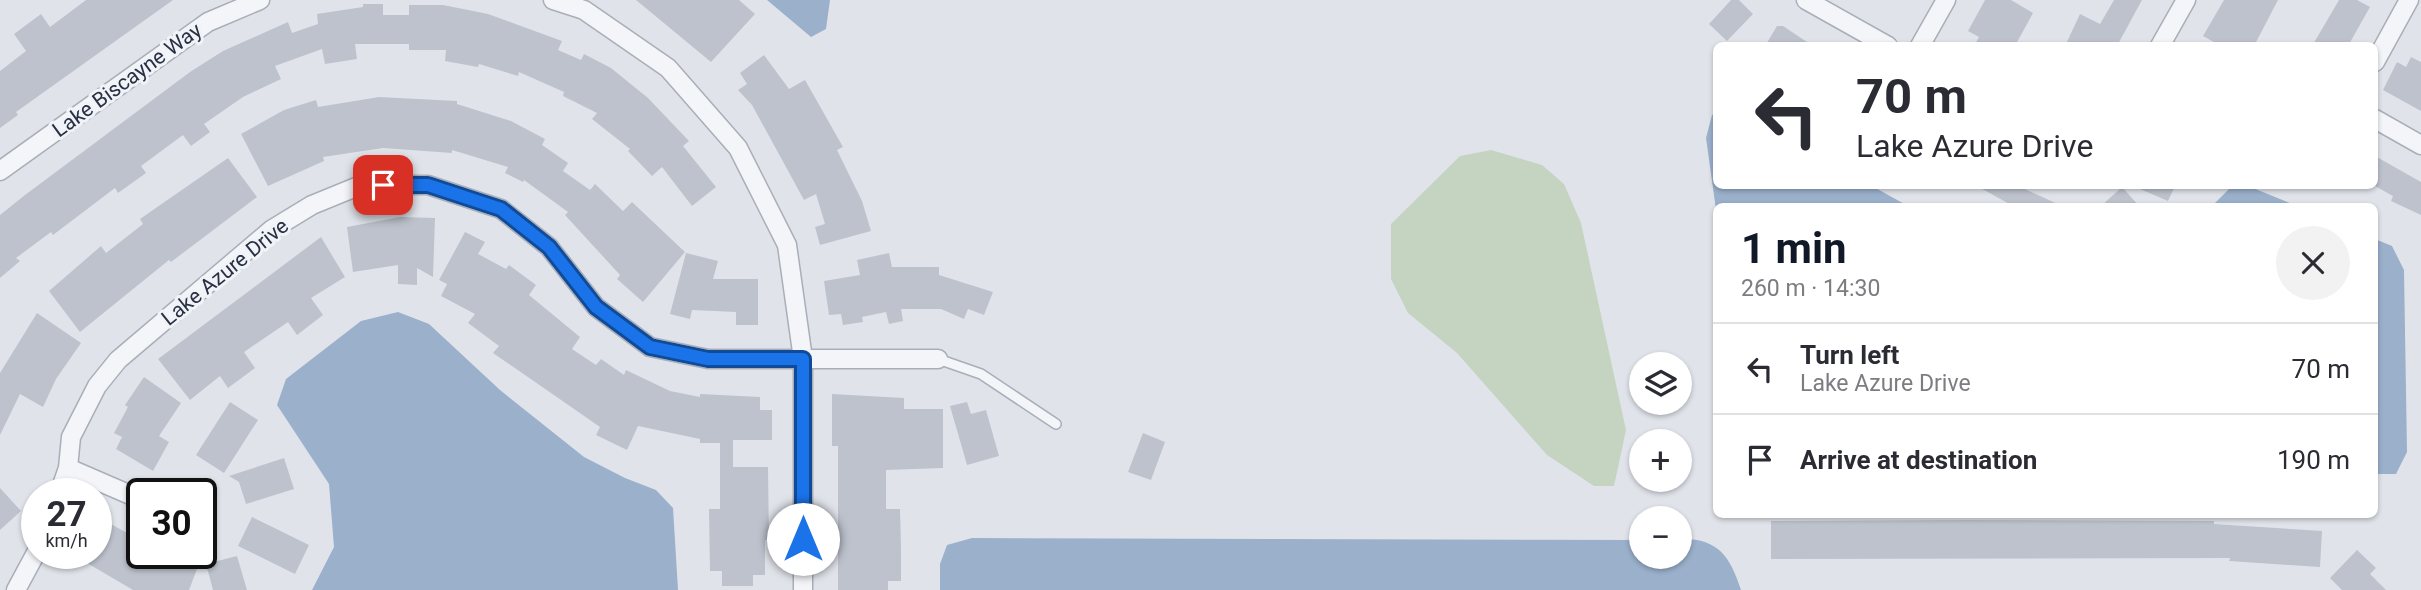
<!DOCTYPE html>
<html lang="en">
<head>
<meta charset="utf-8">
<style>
	body { margin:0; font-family:Roboto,sans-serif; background:#f2f2f3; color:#2b2b33; height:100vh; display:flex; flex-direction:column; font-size:26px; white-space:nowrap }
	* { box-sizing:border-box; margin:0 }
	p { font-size:23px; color:#7c7c81 }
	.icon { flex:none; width:38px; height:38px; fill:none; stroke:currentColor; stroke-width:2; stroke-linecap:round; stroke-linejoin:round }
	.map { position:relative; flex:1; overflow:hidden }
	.panel { position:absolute; left:1713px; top:203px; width:665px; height:315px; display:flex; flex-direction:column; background:#fff; border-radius:10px; box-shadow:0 2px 5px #0004 }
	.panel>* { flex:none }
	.hud { position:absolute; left:1713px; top:42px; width:665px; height:147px; border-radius:10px; box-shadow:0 2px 5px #0004; background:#fff; color:#2b2b33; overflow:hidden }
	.fabs { position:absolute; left:1629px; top:352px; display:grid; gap:14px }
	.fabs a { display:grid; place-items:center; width:63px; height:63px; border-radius:50%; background:#fff; box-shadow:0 2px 5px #0004; font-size:35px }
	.speed { position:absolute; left:21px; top:478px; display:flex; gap:14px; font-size:35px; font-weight:700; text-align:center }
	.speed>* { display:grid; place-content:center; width:91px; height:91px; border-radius:50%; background:#fff; box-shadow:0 2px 5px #0004; line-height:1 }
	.speed small { font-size:18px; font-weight:400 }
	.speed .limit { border:4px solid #111; border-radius:10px; background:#fff; color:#111 }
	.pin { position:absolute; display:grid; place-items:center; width:60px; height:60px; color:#fff; margin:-30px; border-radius:14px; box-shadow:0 4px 10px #0006 }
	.me { position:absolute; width:77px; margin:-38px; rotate:0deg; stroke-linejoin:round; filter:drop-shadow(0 0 5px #0008) }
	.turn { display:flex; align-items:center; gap:24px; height:147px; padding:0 28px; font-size:32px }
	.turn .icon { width:91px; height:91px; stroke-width:2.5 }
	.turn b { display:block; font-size:49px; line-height:60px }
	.round { display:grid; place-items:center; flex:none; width:74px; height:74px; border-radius:37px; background:#f2f2f3 }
	.headline { display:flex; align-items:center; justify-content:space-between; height:119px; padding:0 28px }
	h1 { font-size:42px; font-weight:700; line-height:52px; color:#111827 }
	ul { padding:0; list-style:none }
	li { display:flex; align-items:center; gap:21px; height:91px; padding:0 28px; border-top:2px solid #e1e1e2 }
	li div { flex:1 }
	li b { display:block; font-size:26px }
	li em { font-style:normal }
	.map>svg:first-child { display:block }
</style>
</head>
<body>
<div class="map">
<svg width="2421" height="590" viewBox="0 0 2421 590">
	<rect width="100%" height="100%" fill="#e0e4ea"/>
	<!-- green -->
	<path fill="#c5d4c1" d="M1491,150L1542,165L1564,184L1581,223L1626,430L1614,486H1594L1547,455L1457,353L1408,313L1391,279V224L1460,156Z"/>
	<!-- water -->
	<path fill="#9ab0cb" d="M767,0H830L826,29L811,37Z
		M1717,113V186H1872L1908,206H1717V217L1706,138L1712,115Z
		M2248,186L2297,206H2212L2230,188Z
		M2375,239L2392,246L2404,270L2407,452L2396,474H2375Z
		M398,312L429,324L500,390L584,457L625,478L656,490L673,508L678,590H312L334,547L329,484L277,405L286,379L361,321Z
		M972,538L1641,540L1642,556H1680V539C1718,538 1730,556 1741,590H940V564L947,545Z"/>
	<!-- building -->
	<path fill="#bdc2cd" d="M86,0H173L16,112L18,115L0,128V71L26,51L14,34L41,14L50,27Z
		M636,0H739L755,14L711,62Z
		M1731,0H1739L1753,14L1727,41L1709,24Z
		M1985,0H2011L2033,13L2015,46H1974L1979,37L1968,31Z
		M2114,0H2142L2117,46H2065L2080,14L2100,24Z
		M2224,0H2278L2254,46H2221L2203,36Z
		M2339,0H2357L2370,7L2348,46H2312Z
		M363,4H383V15H409V5H443L488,14L562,41L558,50L581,60L584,54L611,68L648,98L689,141L683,146L716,187L692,206L662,167L652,176L628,151L630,149L592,119L597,113L563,96L564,92L519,72L518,76L479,64L478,67L445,61L446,50H409V44H355L357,59L325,64L322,49L275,66L281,79L243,97L204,124L210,132L191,146L183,135L141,166L146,173L118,193L115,188L53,235L51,232L16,258L20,261L0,278V215L25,195L190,72L223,51L288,22L292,33L318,24L317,14L363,7Z
		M1777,26H1783L1813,46H1765Z
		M764,55L789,89L805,80L843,147L837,150L862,201L871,231L820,245L815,227L825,224L816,194L804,200L752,105L738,90L747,84L740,73Z
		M2411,57L2421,62V111L2383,90L2397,62L2406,67Z
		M379,97L457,101V104L511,121L545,139L542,145L568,163L563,171L590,190L595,184L623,211L632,202L685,252L643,302L617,279L620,275L565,215L568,212L524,180L523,182L505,173L508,167L452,150V153L383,148L323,157L324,161L268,186L241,134L284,110L316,100L318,107Z
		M2375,156L2421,182V215L2391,201L2393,196L2375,186Z
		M228,158L257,197L171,262L169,260L80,332L49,291L101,246L106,253L143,224L140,219Z
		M1977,186H2018L2062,206H2013Z
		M2133,186H2175L2168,201Z
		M2122,187L2139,206H2101Z
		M400,217L435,218L433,277L417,268V285L398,284V265L353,272L347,227Z
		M465,232L485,242L478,254L506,269L509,265L536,285L529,295L580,337L572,349L596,365L601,359L624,375L626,370L670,391L700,397V394L760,397V410H772V440H733V467H768L769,540H765V575H753V586H722V571H710L709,509H720V443H700V439L638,426L627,450L596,435L600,427L493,353L499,346L468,323L475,314L441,296L447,284L439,280Z
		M321,237L345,277L311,298L323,315L297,335L288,322L244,352L255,368L228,388L220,376L190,400L158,359Z
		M686,253L718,261L713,279H758V325H736V312L692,310L690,319L670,314Z
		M889,253L892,267H939V275L993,292L984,315L968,309L964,319L941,309H901L903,321L889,324L886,312L862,317L863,322L843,325L841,314L829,315L824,281L860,275L857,260Z
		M37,313L81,343L56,379L43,407L20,394L0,435V373Z
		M144,377L181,403L159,436L169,442L153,471L116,449L122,437L114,433L128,407L125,405Z
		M832,394L904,398V409H943V468L886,470V509H900L901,548V581H888V590H838V446H832Z
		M230,402L258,420L224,473L196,455Z
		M967,402L971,414L986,410L999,456L967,465L950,406Z
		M1143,433L1165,442L1151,480L1128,472Z
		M284,458L294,489L246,504L239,482L229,476Z
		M0,488L21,511L0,530Z
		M96,516L142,541V553L197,569L189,590H133L70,553H96Z
		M252,517L309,545L295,574L238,546Z
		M1966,520L2214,521V524L2322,531L2320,567L2229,561L2230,558L1771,559V521Z
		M2357,550L2376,568L2370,574L2386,590H2342L2330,578Z
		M237,556L247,590H213L206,564Z"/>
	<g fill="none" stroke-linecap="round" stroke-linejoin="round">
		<defs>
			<path id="lane" d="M938,359L981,374L1056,424"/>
			<path id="street" d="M553,0L584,10L668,68L738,148L787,245L803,359V590
				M1806,0L1888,46
				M1920,46L1946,0
				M2160,46L2186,0
				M2375,62L2409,0
				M2375,119L2421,145
				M0,171L208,22L260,0
				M68,468L142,500
				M59,494L68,468L71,437L97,386L118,360L271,230L312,205L361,185H428L501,209L549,247L596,307L650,347L708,359H938
				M16,590L37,551"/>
		</defs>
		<!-- lane casing -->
		<use href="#lane" stroke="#a9aeb8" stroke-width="12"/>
		<!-- street casing -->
		<use href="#street" stroke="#a9aeb8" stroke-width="21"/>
		<!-- lane -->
		<use href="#lane" stroke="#f3f5f8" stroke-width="9"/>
		<!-- street -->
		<use href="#street" stroke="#f3f5f8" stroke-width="18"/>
	</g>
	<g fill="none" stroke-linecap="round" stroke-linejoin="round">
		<defs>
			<path id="route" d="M383,185H428L501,209L549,247L596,307L650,347L708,359H803V539"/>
		</defs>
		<!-- route casing -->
		<use href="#route" stroke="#114b97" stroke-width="18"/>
		<!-- route -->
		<use href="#route" stroke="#1a73e8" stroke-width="12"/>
	</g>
	<g text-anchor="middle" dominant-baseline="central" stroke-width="6" stroke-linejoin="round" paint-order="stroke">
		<!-- street labels -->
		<g font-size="21" fill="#283042" stroke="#f0f3f7">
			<text transform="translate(127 80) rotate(-36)">Lake Biscayne Way</text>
			<text transform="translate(225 272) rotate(-39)">Lake Azure Drive</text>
		</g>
	</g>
</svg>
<div class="fabs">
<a><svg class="icon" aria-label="layers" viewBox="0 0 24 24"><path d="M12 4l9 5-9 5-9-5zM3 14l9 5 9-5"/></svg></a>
<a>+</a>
<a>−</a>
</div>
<div class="speed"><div>27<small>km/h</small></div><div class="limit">30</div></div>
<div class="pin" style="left:383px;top:185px;background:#d93025"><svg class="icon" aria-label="arrive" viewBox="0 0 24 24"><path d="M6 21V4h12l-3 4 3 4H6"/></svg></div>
<svg class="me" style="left:803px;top:539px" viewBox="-20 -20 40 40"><circle r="19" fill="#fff"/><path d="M0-13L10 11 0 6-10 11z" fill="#1a73e8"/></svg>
<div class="hud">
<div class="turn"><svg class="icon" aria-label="left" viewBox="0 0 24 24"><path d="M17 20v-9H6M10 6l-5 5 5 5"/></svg><div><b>70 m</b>Lake Azure Drive</div></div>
</div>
<section class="panel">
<div class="headline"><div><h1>1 min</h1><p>260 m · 14:30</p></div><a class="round"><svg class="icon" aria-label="close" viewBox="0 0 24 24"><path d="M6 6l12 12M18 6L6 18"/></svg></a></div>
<ul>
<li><svg class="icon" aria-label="left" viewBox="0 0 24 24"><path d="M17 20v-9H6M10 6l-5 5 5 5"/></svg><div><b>Turn left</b><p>Lake Azure Drive</p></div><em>70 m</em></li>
<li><svg class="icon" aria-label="arrive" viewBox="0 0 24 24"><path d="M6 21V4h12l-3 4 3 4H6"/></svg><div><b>Arrive at destination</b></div><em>190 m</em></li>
</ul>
</section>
</div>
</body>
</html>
